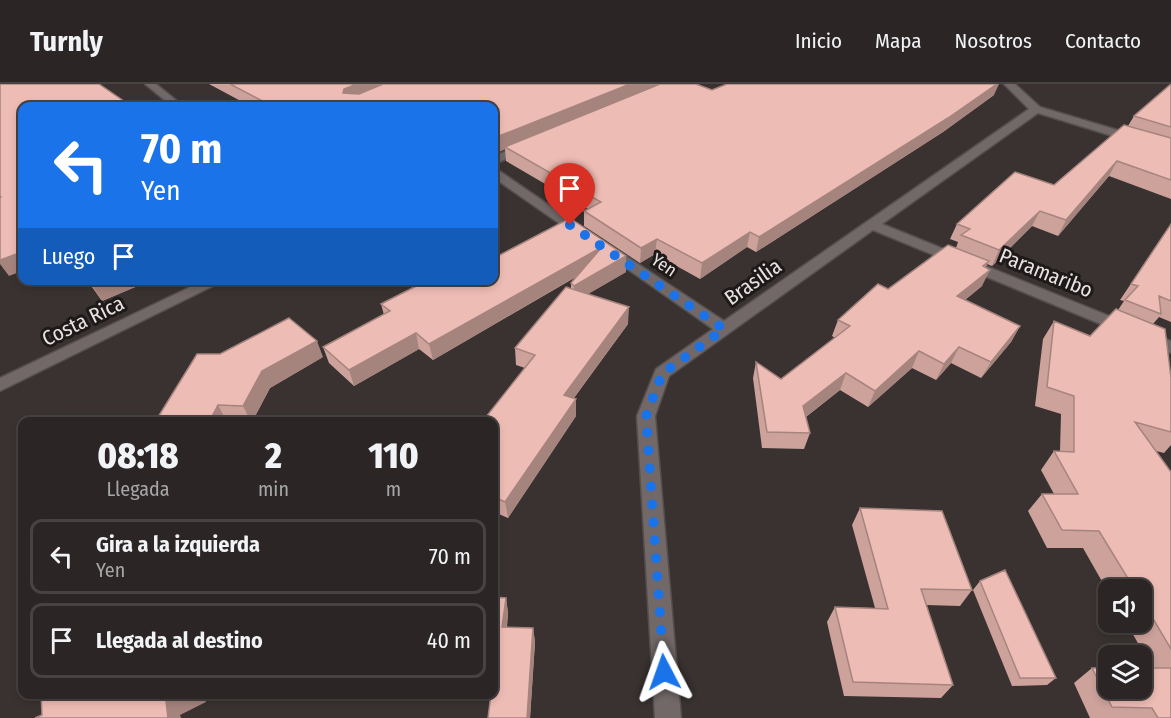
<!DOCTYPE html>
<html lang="es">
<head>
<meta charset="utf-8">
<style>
	body { margin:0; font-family:"Fira Sans Condensed",sans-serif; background:#332e2d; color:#f1f3f6; height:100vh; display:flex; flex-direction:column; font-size:22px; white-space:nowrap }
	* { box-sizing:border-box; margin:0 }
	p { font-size:20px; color:#a6a5a7 }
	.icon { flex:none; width:33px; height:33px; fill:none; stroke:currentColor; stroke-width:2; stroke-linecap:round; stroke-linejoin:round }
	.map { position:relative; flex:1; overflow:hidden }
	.sheet { position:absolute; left:18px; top:333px; width:480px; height:282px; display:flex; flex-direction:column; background:#2b2625; border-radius:12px; box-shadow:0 3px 9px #0003,0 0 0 2px #474342 }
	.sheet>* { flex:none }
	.hud { position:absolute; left:18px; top:18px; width:480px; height:183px; border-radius:12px; box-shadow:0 3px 9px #0003,0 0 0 2px #474342; background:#1a73e8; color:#fff; overflow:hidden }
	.fabs { position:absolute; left:1098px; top:495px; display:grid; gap:12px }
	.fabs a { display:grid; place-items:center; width:54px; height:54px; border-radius:12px; background:#2b2625; box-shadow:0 3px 9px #0003,0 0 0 2px #474342; font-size:30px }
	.pin { position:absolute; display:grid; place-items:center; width:51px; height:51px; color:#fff; margin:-62px -26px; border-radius:50% 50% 50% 0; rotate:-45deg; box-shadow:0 0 6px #0007 }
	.pin .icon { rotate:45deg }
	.me { position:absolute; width:66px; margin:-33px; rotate:356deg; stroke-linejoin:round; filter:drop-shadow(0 0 4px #0008) }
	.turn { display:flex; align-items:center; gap:21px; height:126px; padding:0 24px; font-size:27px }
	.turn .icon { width:78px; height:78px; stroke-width:2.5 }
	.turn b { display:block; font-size:42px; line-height:51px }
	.then { display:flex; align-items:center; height:57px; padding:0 24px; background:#0003; gap:12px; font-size:22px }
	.eta { display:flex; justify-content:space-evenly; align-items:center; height:102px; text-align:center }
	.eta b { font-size:36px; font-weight:800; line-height:42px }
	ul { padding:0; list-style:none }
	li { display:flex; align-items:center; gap:18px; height:75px; margin:0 12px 9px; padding:0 12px; border:3px solid #474342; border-radius:12px }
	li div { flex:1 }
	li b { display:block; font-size:22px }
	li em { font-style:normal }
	header { display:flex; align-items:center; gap:36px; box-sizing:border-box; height:84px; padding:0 30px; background:#2b2625; border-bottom:2px solid #474342 }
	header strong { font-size:28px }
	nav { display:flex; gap:33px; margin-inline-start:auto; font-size:21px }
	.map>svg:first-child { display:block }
</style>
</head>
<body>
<header>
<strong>Turnly</strong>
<nav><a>Inicio</a><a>Mapa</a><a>Nosotros</a><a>Contacto</a></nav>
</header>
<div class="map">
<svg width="1171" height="634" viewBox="0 0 1171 634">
	<rect width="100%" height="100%" fill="#393231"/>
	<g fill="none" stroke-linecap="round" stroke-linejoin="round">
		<defs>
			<path id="minor" d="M145,0H156L183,22H172Z
				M1004,0H1015L1040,23L1171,62V70L1038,29L882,140L1171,257V269L873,146L669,292L655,332L681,634H655L637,332L656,285L713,245L599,165L606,161L611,162L724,237L1029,25Z
				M528,58L532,60V64L494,80V72Z
				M494,85L498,86L591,150L589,153H579L494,94Z
				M205,196H225L0,307V294Z"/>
		</defs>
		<!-- minor casing -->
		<use href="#minor" stroke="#544e4d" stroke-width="3"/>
		<!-- minor -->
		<use href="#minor" fill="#716867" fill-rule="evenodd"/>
	</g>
	<!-- wall -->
	<path fill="#cca29b" d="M209,0H696L712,6L994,11L943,48L756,168L747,163L700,195L655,170L640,179L584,142V127L588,125L506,77L505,65L494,70V22H250Z
		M1171,0V115L1109,92L1058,152L1032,142L992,182L987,180L985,184L982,202L965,216L1020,242L1011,258L981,294L951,279L936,296L912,284L868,323L840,306L806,333L810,349L804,365L762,364L753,294L756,278L781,295L835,254L832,252L838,236L956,164L958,158L950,155L957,140L1054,101L1128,42L1134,32Z
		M1171,140V238L1159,233L1153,240L1171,294V361L1164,369L1156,367L1171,388V634H1090L1074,599L1092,584H1152L1126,538H1142V506H1108V508L1083,464H1047L1028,427L1042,410H1054L1041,386L1054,367H1060L1061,330L1035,322L1043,255L1054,237L1090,252L1118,226L1124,217L1120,216Z
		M626,172V188L588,210L628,240L574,314L576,332L508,434L494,428V338L525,284L516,281L515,264L571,205V199L576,193L433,276L419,265L354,302L329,279L323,263L384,231L381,220Z
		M87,196H152L102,217Z
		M323,273L270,304L252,338H155Z
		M860,424L972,506L960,522L926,521L953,601L941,614L844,612L827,538L835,523L875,524L852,441Z
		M980,497L1056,594L1047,601L1012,602L973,506Z
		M506,514L508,529L507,543L533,544L535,558L530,634H488L491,612L430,610H494Z"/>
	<!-- shaded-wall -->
	<path fill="#a6847e" d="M357,0H395L347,20L343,9L344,5Z
		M630,0H663L505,63V65L494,70V54Z
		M997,0H999L994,11L943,48L756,168L759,153Z
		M1117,77L1109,92L1058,152L1066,136Z
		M1040,127L1032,142L992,182L999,166Z
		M750,148L747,163L700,195L702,179Z
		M657,155L655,170L640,179L641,164Z
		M602,163L601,178L433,276L429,260Z
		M22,168V187L9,192L0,180V176Z
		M626,172V188L574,218V202Z
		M989,177L981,193L990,186L982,202L950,228L957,212Z
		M104,196H152L102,217L92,201Z
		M629,223L628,240L564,327V311Z
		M1020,242L1011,258L981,294L991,278Z
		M416,249L419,265L354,302L349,286Z
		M317,257L323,273L270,304L252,338H251L243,322L262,287Z
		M959,263L951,279L936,296L944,280Z
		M919,267L912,284L868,323L875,307Z
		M846,289L840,306L798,339L803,322Z
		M576,315V332L508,434L505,418Z
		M218,321L227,338H209Z
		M506,514L508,529L505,557L502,543Z
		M533,544L535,558L530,634H527Z
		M180,610H204L206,618L180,631L181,634H168L166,617Z"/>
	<!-- building -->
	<path fill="#edbcb4" stroke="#a6847e" stroke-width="1.5" d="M0,0H99L131,22H22V168L0,176V114L1,113L0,112Z
		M230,0H357L344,5L343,9L359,10L383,0H630L494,54V22H272Z
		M660,0H696L712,6L727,0H997L948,34L759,153L750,148L702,179L657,155L641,164L584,127L601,118L505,63Z
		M1171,0V43L1134,32Z
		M1124,41L1171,54V96L1117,77L1066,136L1040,127L999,166L961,151L970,145L957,140L1015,88L1054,101Z
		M570,134L626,172L574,202L571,199L602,163L429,260L416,249L349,286L323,263L390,227L381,220L428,196H494V174Z
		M1171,140V217L1159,212L1161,230L1125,216L1138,202L1131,200Z
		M948,161L989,177L983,182L990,186L957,212L1020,242L991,278L959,263L944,280L919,267L875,307L846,289L803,322L810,349L767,348L756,278L781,295L850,242L838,236L878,200L888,205Z
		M89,196H104L92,201Z
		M566,203L629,223L564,311L576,315L505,418L494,413V338H482L535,271L515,264Z
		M1116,225L1165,245L1171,294V348L1135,338L1171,388V565L1142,516V506H1135L1099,447L1062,446L1042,410H1078L1054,367L1074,368V312L1047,303L1054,237L1090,252Z
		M289,234L317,257L262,287L243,322L218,321L209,338H155L197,270H220Z
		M860,424L942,427L972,506L921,505L953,601L853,598L835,523L888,525Z
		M1005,486L1056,594H1020L980,497Z
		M494,513L506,514L502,543L533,544L527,634H488L491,610H494Z
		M1092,584H1108V604H1142V584H1171V634H1158L1152,624L1112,623Z
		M41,610H180L166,617L168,634H35L42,631Z"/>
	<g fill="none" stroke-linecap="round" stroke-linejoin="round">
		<!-- route -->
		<path stroke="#1a73e8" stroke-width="10" stroke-dasharray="0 18" d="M570,141L724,245L662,290L646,332L664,588"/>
	</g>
	<g text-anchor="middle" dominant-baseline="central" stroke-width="6" stroke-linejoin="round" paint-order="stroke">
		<!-- far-street labels -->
		<g font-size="18" fill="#e8e3e2" stroke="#1e1a1a">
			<text transform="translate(664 181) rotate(34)">Yen</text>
		</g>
		<!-- street labels -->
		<g font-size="21" fill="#e8e3e2" stroke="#1e1a1a">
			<text transform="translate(1046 189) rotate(22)">Paramaribo</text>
			<text transform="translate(753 198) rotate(-35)">Brasilia</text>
			<text transform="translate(83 237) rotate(-26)">Costa Rica</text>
		</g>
	</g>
</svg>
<div class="fabs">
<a><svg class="icon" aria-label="sound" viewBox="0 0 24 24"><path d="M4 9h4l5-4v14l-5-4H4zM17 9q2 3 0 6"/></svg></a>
<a><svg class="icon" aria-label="layers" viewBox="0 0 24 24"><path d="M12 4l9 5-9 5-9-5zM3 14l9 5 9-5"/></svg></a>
</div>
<div class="pin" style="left:570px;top:141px;background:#d93025"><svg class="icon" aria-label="arrive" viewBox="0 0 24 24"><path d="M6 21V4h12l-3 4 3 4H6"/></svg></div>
<svg class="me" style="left:664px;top:588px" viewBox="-20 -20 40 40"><path d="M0-17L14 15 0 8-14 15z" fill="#1a73e8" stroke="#fff" stroke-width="4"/></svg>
<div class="hud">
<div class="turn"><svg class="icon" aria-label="left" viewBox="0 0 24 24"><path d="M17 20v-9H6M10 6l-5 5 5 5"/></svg><div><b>70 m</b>Yen</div></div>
<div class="then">Luego<svg class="icon" aria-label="arrive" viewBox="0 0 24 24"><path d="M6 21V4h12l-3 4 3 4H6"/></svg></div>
</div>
<section class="sheet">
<div class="eta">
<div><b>08:18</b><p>Llegada</p></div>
<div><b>2</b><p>min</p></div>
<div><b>110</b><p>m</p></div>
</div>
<ul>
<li><svg class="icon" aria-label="left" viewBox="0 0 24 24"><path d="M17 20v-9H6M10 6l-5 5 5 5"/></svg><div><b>Gira a la izquierda</b><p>Yen</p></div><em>70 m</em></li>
<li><svg class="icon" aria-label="arrive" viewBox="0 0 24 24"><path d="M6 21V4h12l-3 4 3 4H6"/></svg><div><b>Llegada al destino</b></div><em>40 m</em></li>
</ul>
</section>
</div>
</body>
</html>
